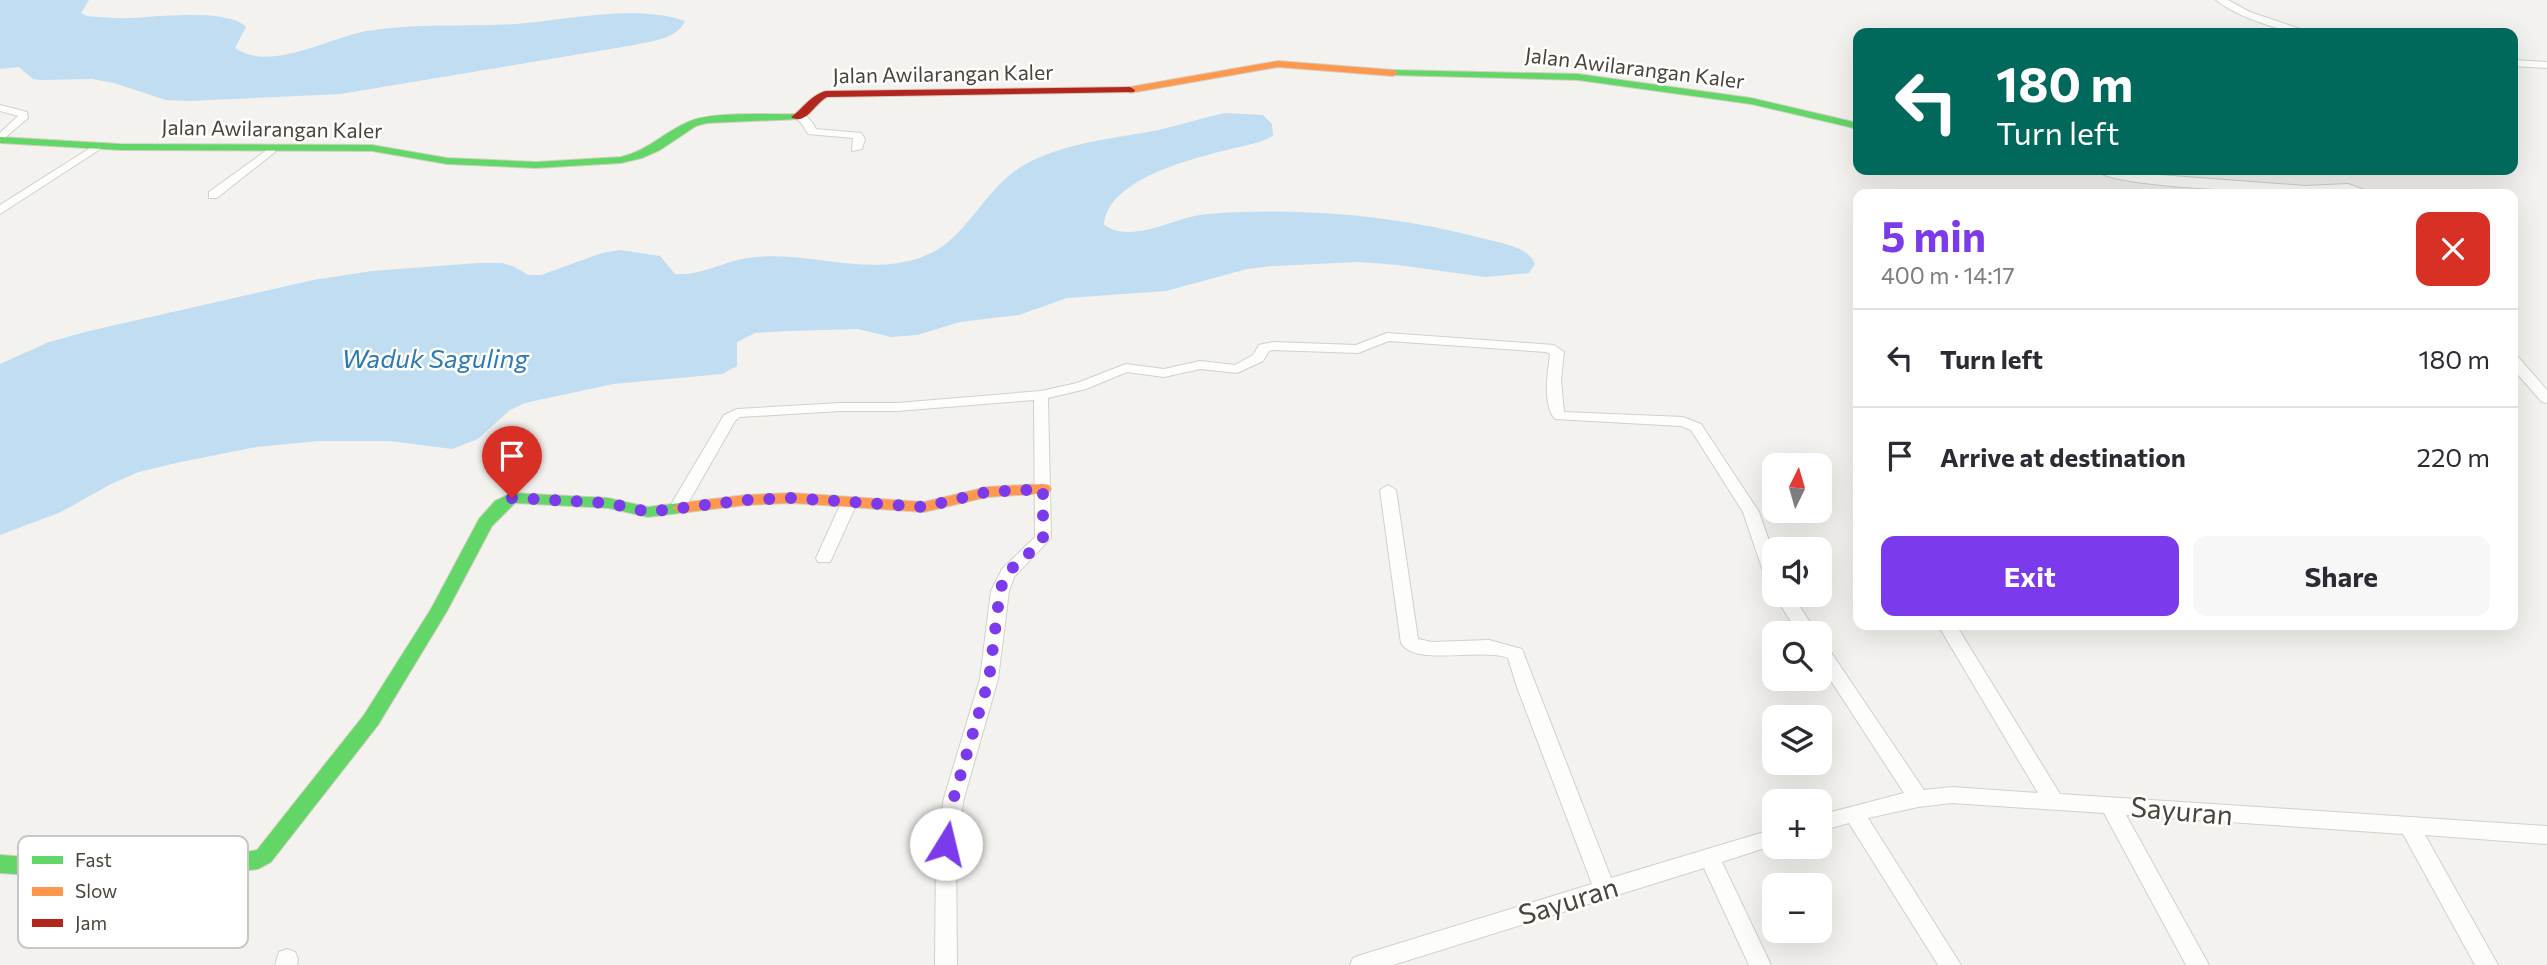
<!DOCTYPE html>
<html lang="en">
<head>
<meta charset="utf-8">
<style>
	body { margin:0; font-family:Commissioner,sans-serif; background:#f7f7f7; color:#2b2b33; height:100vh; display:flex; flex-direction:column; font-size:26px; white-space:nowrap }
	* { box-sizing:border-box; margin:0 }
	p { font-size:23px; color:#7c7c81 }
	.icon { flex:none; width:38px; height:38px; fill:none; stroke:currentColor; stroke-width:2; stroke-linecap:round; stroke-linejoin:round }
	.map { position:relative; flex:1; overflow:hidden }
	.details { position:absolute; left:1853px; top:189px; width:665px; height:441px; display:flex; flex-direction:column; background:#fff; border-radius:14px; box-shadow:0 7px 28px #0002 }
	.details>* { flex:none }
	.guide { position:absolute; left:1853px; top:28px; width:665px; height:147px; border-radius:14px; box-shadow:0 7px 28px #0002; background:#00695c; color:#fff; overflow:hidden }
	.needle { width:46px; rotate:5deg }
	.tools { position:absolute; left:1762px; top:453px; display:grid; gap:14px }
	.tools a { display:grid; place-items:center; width:70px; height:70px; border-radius:14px; background:#fff; box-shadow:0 7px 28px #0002; font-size:35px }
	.pin { position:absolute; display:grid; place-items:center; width:60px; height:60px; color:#fff; margin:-72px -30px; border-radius:50% 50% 50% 0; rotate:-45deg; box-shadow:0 0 7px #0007 }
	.pin .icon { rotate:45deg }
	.me { position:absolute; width:77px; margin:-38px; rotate:9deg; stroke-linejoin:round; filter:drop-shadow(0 0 5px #0008) }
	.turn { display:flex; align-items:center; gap:24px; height:147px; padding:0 28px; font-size:32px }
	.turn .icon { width:91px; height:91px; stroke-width:2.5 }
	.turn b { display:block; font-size:49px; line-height:60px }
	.round { display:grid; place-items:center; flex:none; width:74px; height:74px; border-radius:14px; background:#f7f7f7 }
	.summary { display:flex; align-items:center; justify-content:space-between; height:119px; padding:0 28px }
	h1 { font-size:42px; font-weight:700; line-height:52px; color:#7c3aed }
	.button { display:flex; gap:14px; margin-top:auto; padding:14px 28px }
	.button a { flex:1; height:80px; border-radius:14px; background:#7c3aed; color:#fff; font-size:28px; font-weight:700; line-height:80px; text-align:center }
	.button a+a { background:#f7f7f7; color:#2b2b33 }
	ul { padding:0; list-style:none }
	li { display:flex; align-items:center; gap:21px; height:98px; padding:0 28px; border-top:2px solid #e1e1e2 }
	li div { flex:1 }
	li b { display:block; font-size:26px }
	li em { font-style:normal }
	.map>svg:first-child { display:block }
</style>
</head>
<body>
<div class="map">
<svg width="2547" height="965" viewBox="0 0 2547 965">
	<rect width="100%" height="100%" fill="#f4f2ee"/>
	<!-- water -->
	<path fill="#c0ddf1" d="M0,0H89L81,13L87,16C102,17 117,19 131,18C156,17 228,8 246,27L235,48C270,73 330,37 367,31C417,23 466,27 516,24C567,20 636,4 685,21C677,39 652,41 634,45L340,94L189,101L166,100L114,83L92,79L41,80L33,79L19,67L0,69Z
		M1225,113L1263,115L1272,124L1273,136C1259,144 1242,146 1227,150C1190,159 1107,180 1104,225C1134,245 1175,216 1208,214C1300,207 1395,215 1485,239C1501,243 1529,247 1535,264L1529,273L1485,277L1398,265L1360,262L1272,266L1247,269L1166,291L1067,298L1019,315L960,322L917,335L891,337L858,329L788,331L755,333L737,342V366L722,374L613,384L525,403L510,410L478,439L452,449L390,441H319L256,447L176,463L139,472L111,484L61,512L0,535V364L49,342L89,331L313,280L372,271L478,263H502L513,266L528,275H541L602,253L620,250L660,256L675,274C700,276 723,262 747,258C806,249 865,278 922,257C965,242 982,192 1019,168C1059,143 1112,139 1158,130C1180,125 1202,118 1225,113Z"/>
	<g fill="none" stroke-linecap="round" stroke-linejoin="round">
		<defs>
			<path id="street" d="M2216,0H2228L2250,12L2312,33C2286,34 2237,17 2216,0Z
				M2513,60L2547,62V68L2513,66Z
				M0,105L27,112L28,118L0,142V133L18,116L0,111Z
				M796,115C806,112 812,121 816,129L861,133L865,139L862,149L852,151L853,138L808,134L802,124L795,117Z
				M98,143L102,144V148L0,214V205Z
				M271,147L275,148V152L217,198H209V192Z
				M2094,170L2305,186L2348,184L2375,194C2364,195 2354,192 2343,192C2301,192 2121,191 2094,170Z
				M1387,333L1554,345L1564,352L1561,380L1564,412L1683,417L1701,424L1759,512L1774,555V583L1768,581L1765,577L1743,512L1691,430L1681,426L1555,419C1542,404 1548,372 1550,354L1546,352L1389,341L1358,353L1273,350L1269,351L1263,361L1237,373L1200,369L1164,377L1127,372L1086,389L1048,398L1051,538L1014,577L1009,591L998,679L964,798L956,844L957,965H935L936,844L944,798L980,679L991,591L1002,569L1035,537L1034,400L897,411H840L740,417L735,421L683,512H671L669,508L724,415L737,409L840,403H897L1041,391L1077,383L1126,364L1164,369L1200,361L1235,365L1253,355L1259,345L1273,342L1356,345Z
				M2513,356L2518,357L2547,390V403L2542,402L2513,369Z
				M1388,485L1396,490L1418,639L1432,642L1489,640L1522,649L1611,878L1774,829V845L1722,862L1771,965H1749L1704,868L1393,965H1350L1353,958L1361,955L1592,884L1517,687L1508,658C1482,647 1415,667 1401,643L1380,490Z
				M849,498L857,503L832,558L830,562H818L816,558L841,503Z
				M1774,595H1792L1818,634H1799Z
				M1938,625H1956L2060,794L2547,826V844L2425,835L2498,965H2475L2403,834L2126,815L2209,965H2186L2104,813L1952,803L1918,807L1868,818L1961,965H1938L1849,823L1820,831V815L1904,793L1820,664V643L1826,645L1924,790L1952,787L2038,793Z
				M287,949L295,952L298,959L297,965H275L279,952Z"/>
			<path id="fast" d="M1393,70L1578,74L1751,98L1858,123V129L1751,104L1578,80L1389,75V71Z
				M796,114L800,115V119L707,123L696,126L660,150L642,158L621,163L536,168L447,164L372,151L120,150L0,143V137L120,144L372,145L447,158L536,162L621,157C649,150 663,133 688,122C711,111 768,115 796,114Z
				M512,493L608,498L648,507L680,503L688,508L680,513L648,517L608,508L515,503L492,526L447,611L378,725L271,862L258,869L236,872L189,869L98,880L0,873V855L98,862L189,851L236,854L257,850L364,715L431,609L479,519L495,501Z"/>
			<path id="slow" d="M1278,61L1393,70L1398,73L1393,76L1278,67L1130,93L1125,90L1130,87Z
				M1043,484L1049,485L1051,489L1049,493L987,497L924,512L792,503L746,505L680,513L672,508L680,503L746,495L792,493L924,502L987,487Z"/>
			<path id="jam" d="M1130,87L1135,90L1134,92L827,97C814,104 806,126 791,117C803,109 810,95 826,91Z"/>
		</defs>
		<!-- street casing -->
		<use href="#street" stroke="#d2d0cb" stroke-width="2"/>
		<!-- fast casing -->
		<use href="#fast" stroke="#d3cfc5" stroke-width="2"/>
		<!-- slow casing -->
		<use href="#slow" stroke="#d3cfc5" stroke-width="2"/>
		<!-- jam casing -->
		<use href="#jam" stroke="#d3cfc5" stroke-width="2"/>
		<!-- street -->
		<use href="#street" fill="#fdfdfc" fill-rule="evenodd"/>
		<!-- fast -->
		<use href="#fast" fill="#63d668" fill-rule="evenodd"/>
		<!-- slow -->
		<use href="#slow" fill="#ff974d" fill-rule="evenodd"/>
		<!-- jam -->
		<use href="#jam" fill="#b3261e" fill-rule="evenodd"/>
	</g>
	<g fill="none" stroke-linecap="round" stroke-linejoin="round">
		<!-- route -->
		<path stroke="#7c3aed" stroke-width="12" stroke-dasharray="0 21.6" d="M512,498L608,503L648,512L746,500L792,498L924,507L987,492L1043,489V538C1028,560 1008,562 1000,591L989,679L954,797L946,844"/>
	</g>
	<g text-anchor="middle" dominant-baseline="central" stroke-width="5" stroke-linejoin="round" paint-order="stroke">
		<!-- far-street labels -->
		<g font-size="21" fill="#4b4439" stroke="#fff">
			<text transform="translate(1635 67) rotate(7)">Jalan Awilarangan Kaler</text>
			<text transform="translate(943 73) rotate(-1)">Jalan Awilarangan Kaler</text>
			<text transform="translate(272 128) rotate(1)">Jalan Awilarangan Kaler</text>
		</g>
		<!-- water labels -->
		<g font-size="26" font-style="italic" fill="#2e7ab2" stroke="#fff">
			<text x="435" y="357">Waduk Saguling</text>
		</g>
		<!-- near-street labels -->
		<g font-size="28" fill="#4b4439" stroke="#fff">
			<text transform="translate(2182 810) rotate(5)">Sayuran</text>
			<text transform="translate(1568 900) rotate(-17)">Sayuran</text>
		</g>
	</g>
	<!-- legend -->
	<rect x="18" y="836" width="230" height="112" rx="10" fill="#fff" stroke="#c9c7c4" stroke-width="2"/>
	<rect x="32" y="856" width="31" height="8" fill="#63d668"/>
	<rect x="32" y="887" width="31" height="9" fill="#ff974d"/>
	<rect x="32" y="919" width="31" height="8" fill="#b3261e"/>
	<g font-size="19" fill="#4b4439">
		<text x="75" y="867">Fast</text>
		<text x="75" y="898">Slow</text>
		<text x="75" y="930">Jam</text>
	</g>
</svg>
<div class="tools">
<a><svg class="needle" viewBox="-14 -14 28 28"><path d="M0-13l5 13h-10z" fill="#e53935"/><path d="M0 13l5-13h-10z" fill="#7c7c81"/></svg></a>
<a><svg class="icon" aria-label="sound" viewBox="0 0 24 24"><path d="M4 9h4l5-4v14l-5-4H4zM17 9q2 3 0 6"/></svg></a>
<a><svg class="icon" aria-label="search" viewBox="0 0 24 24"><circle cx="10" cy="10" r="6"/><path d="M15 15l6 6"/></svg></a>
<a><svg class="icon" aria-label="layers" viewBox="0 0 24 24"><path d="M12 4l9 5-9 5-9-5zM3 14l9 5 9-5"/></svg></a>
<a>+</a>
<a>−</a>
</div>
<div class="pin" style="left:512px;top:498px;background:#d93025"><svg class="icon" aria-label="arrive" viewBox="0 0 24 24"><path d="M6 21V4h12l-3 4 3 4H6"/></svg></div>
<svg class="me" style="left:946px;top:844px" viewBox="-20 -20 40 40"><circle r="19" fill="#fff"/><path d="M0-13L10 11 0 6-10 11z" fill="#7c3aed"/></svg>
<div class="guide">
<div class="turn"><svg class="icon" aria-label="left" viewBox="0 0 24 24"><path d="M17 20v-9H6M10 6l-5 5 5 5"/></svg><div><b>180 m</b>Turn left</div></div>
</div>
<section class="details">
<div class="summary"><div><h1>5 min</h1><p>400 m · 14:17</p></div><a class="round" style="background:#d93025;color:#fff"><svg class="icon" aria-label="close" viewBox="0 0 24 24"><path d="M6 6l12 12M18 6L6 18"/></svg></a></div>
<ul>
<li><svg class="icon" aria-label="left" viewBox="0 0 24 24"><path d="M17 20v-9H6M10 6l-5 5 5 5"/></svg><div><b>Turn left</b></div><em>180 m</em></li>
<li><svg class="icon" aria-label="arrive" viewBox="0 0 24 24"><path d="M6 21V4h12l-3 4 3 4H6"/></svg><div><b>Arrive at destination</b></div><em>220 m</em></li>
</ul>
<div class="button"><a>Exit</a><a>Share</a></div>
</section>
</div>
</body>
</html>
